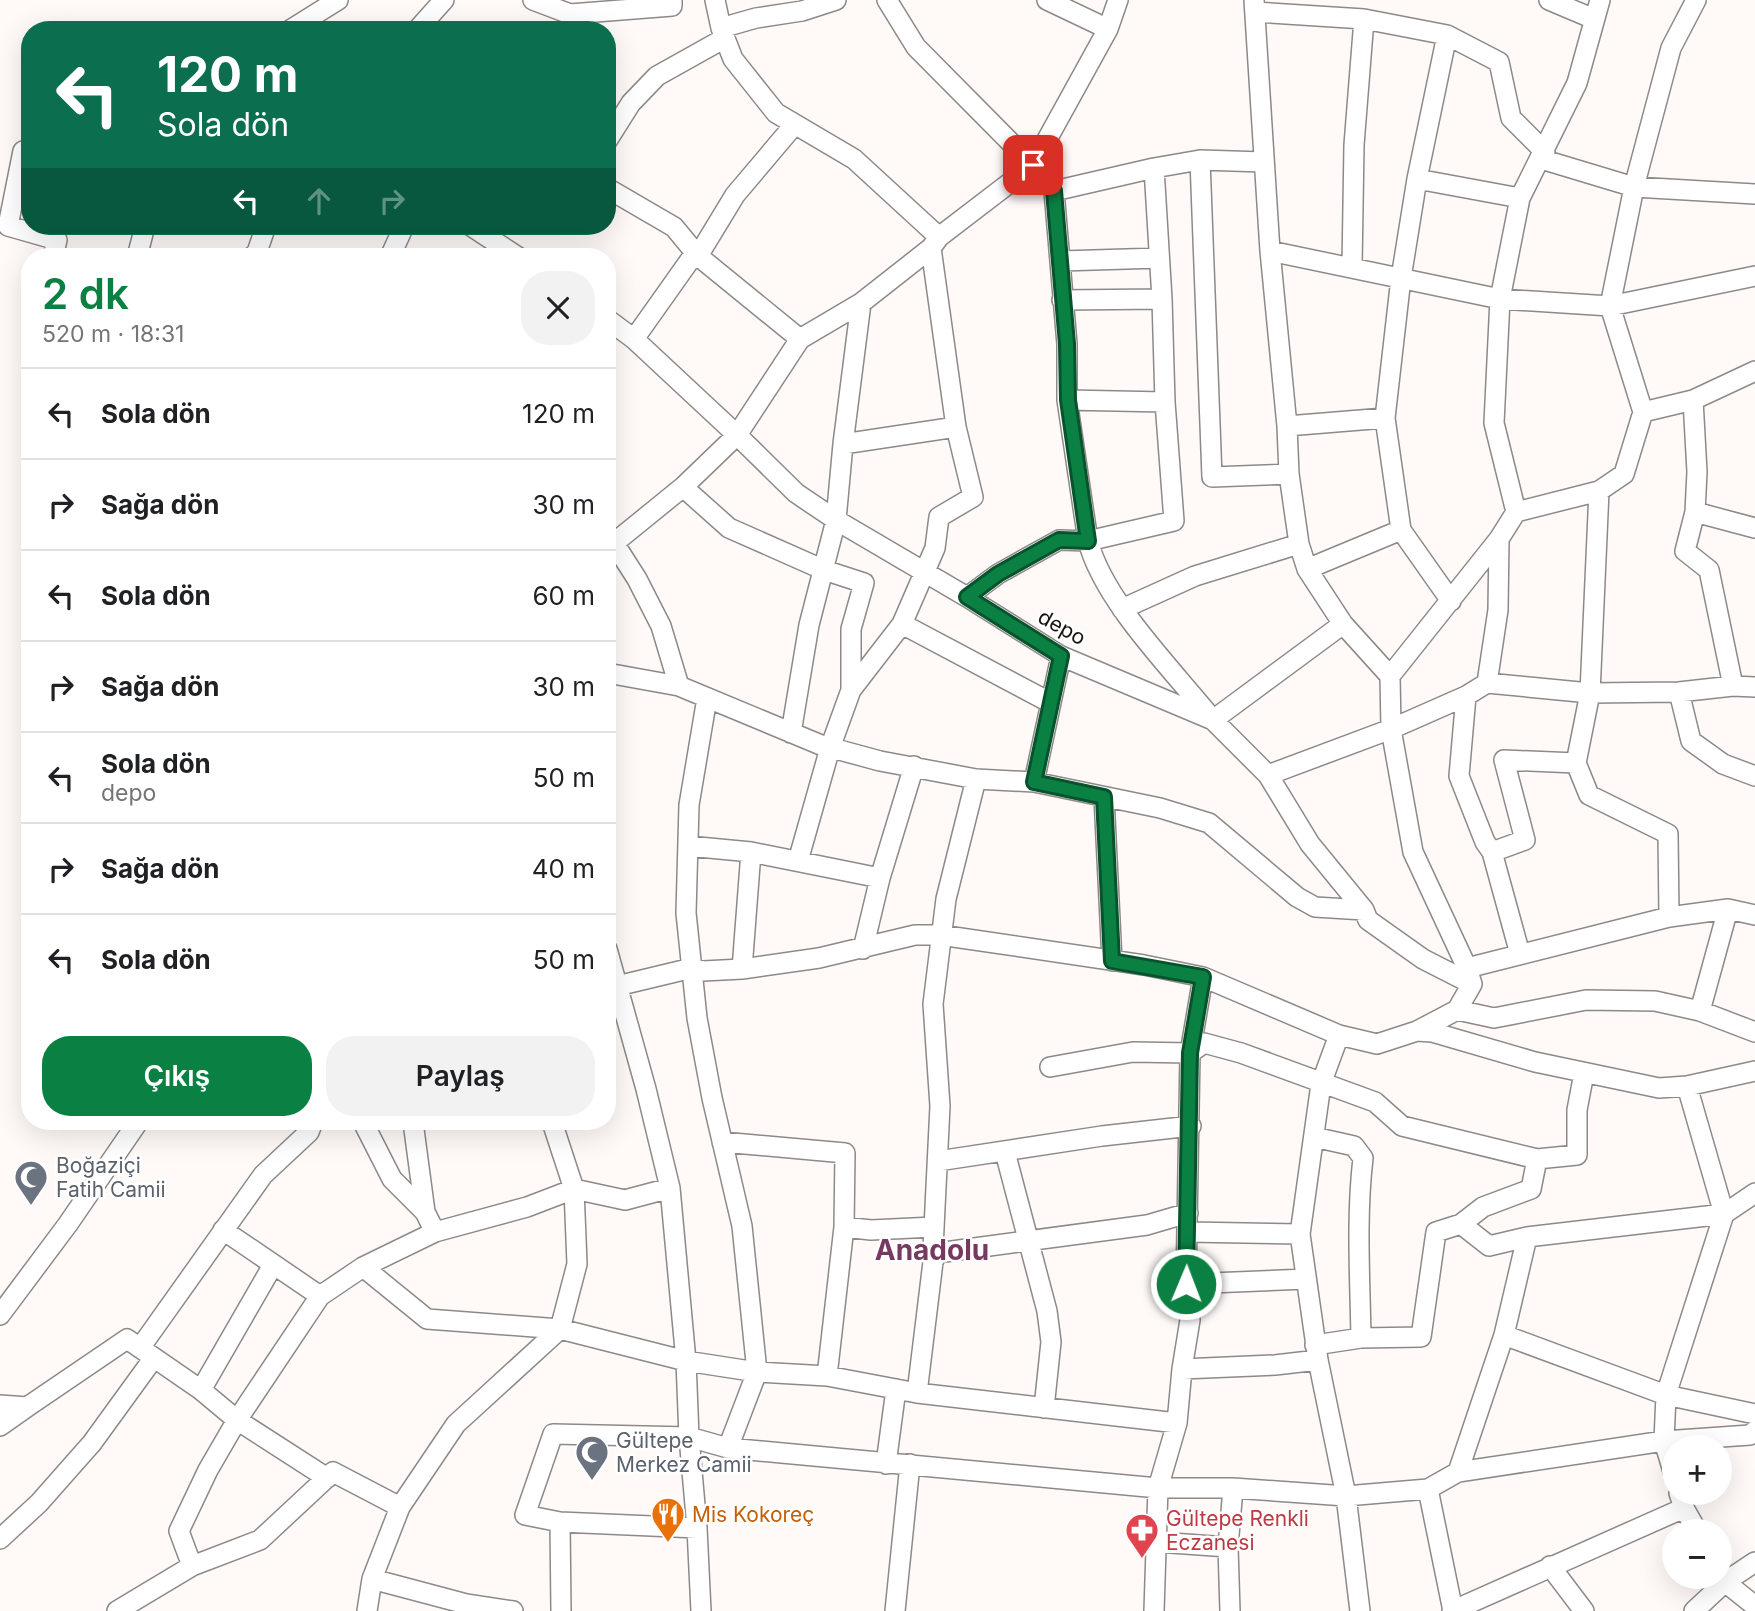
<!DOCTYPE html>
<html lang="tr">
<head>
<meta charset="utf-8">
<style>
	body { margin:0; font-family:Inter,sans-serif; background:#f2f2f2; color:#202124; height:100vh; display:flex; flex-direction:column; font-size:26px; white-space:nowrap }
	* { box-sizing:border-box; margin:0 }
	p { font-size:23px; color:#757577 }
	.icon { flex:none; width:38px; height:38px; fill:none; stroke:currentColor; stroke-width:2; stroke-linecap:round; stroke-linejoin:round }
	.map { position:relative; flex:1; overflow:hidden }
	.panel { position:absolute; left:21px; top:248px; width:595px; height:882px; display:flex; flex-direction:column; background:#fff; border-radius:28px; box-shadow:0 7px 28px #0002 }
	.panel>* { flex:none }
	.guide { position:absolute; left:21px; top:21px; width:595px; height:214px; border-radius:28px; box-shadow:0 7px 28px #0002; background:#0b6e4f; color:#fff; overflow:hidden }
	.controls { position:absolute; left:1662px; top:1435px; display:grid; gap:14px }
	.controls a { display:grid; place-items:center; width:70px; height:70px; border-radius:50%; background:#fff; box-shadow:0 7px 28px #0002; font-size:35px }
	.pin { position:absolute; display:grid; place-items:center; width:60px; height:60px; color:#fff; margin:-30px; border-radius:14px; box-shadow:0 4px 10px #0006 }
	.me { position:absolute; width:77px; margin:-38px; rotate:1deg; stroke-linejoin:round; filter:drop-shadow(0 0 5px #0008) }
	.turn { display:flex; align-items:center; gap:24px; height:147px; padding:0 21px; font-size:32px }
	.turn .icon { width:91px; height:91px; stroke-width:2.5 }
	.turn b { display:block; font-size:49px; line-height:60px }
	.lanes { display:flex; align-items:center; height:66px; padding:0 21px; background:#0003; justify-content:center; gap:35px; direction:ltr }
	.lanes .off { opacity:.35 }
	.round { display:grid; place-items:center; flex:none; width:74px; height:74px; border-radius:28px; background:#f2f2f2 }
	.overview { display:flex; align-items:center; justify-content:space-between; height:119px; padding:0 21px }
	h1 { font-size:42px; font-weight:600; line-height:52px; color:#0b8043 }
	.action { display:flex; gap:14px; margin-top:auto; padding:14px 21px }
	.action a { flex:1; height:80px; border-radius:28px; background:#0b8043; color:#fff; font-size:28px; font-weight:600; line-height:80px; text-align:center }
	.action a+a { background:#f2f2f2; color:#202124 }
	ul { padding:0; list-style:none }
	li { display:flex; align-items:center; gap:21px; height:91px; padding:0 21px; border-top:2px solid #e0e0e0 }
	li div { flex:1 }
	li b { display:block; font-size:26px }
	li em { font-style:normal }
	.map>svg:first-child { display:block }
</style>
</head>
<body>
<div class="map">
<svg width="1755" height="1611" viewBox="0 0 1755 1611">
	<rect width="100%" height="100%" fill="#fffaf8"/>
	<g fill="none" stroke-linecap="round" stroke-linejoin="round">
		<defs>
			<path id="minor" d="M533,0L570,14L672,6V0
				M715,0L721,28L733,59L776,113L854,159L939,237
				M887,0L916,47L1033,165L1054,191L1067,344V400L1088,541C1104,602 1173,670 1213,720L1343,624
				M1047,0L1108,29
				M1549,0L1594,19
				M1255,12L1364,19L1447,35L1499,62L1511,118L1545,152
				M721,28L756,18L802,11L836,0
				M290,30L338,0
				M417,30L444,0
				M1447,35L1417,179L1401,278L1385,418L1401,530L1451,601
				M607,141L631,103L657,76L725,38
				M30,153L23,151L8,226L57,240L53,257
				M1541,159L1634,187L1755,194
				M1200,160L1212,477L1289,474
				M1417,179L1520,198
				M607,188L674,227L698,256L800,339
				M1054,191L1154,168L1200,160L1264,162
				M471,226L518,257
				M1270,251L1500,299L1610,306L1755,276
				M137,257L145,226
				M252,257L257,252L266,226
				M390,257L404,226
				M1061,261L1159,258
				M1352,267L1354,145L1364,19
				M1062,300L1162,299
				M607,319L634,339L737,435L796,493L836,520L967,597L1061,656L1213,720L1268,775L1310,844L1364,910L1368,920L1423,959L1472,984
				M634,339L690,260L698,256L735,195L795,124
				M1067,400L1165,402
				M1693,400L1697,472L1695,512L1755,528
				M1643,412L1693,400L1755,371
				M1287,426L1385,418
				M843,444L956,427
				M683,487L729,528L824,570L864,583L851,629V690L830,748L798,861
				M1516,512L1494,423L1500,299L1520,198L1577,83L1600,0
				M1695,512L1685,551L1709,570L1733,686
				M1499,539L1498,610L1487,683L1466,696L1459,776L1485,842L1492,852L1520,954
				M614,543L637,579L661,626L679,686
				M607,546L614,543L683,487L737,435L800,339L861,303L931,248L939,237L1033,165L1108,29L1118,0
				M1307,569L1401,530
				M967,597L998,574L1059,540L1088,541L1174,521L1165,402L1162,299L1154,168
				M1122,609L1195,576L1299,544
				M902,624L1051,703
				M607,673L679,686L821,745L880,761L976,779L1034,782L1160,808L1209,823L1297,897L1315,907L1364,910
				M1390,676L1499,539L1516,512L1599,491
				M1487,683L1590,693L1679,692L1733,686L1755,687
				M851,690L902,624L935,548L939,517L973,497L956,427L931,248
				M1679,692L1691,741L1723,764L1755,776
				M791,733L809,625L836,520L843,444L861,303
				M1268,775L1391,729L1466,696
				M1034,782L1061,656
				M1104,797L1112,961
				M688,846L751,852L880,878L863,949
				M1492,852L1525,840L1504,760L1576,763
				M880,878L914,766
				M1669,917L1668,834L1589,795L1576,763L1590,693L1599,491L1624,474L1643,412L1610,306L1634,187L1671,48L1696,0
				M607,949L646,1089L670,1188L686,1361L689,1437L697,1528L701,1611
				M1467,968L1669,917L1728,909L1755,915
				M742,969L751,852
				M617,986L692,968L703,971L742,969L819,958L915,935H940L1144,965L1203,977
				M1457,1010L1494,1018L1586,1000L1655,1001L1700,1011L1755,1032
				M1700,1011L1728,909
				M1417,1031L1432,1032L1535,1062L1659,1088L1687,1086L1755,1071
				M1339,1035L1321,1084L1300,1234L1318,1360L1346,1496L1360,1611
				M1050,1067L1133,1052L1190,1053L1204,1043L1241,1053L1375,1102L1402,1126L1537,1159L1577,1155V1110L1584,1073
				M363,1122L392,1179L425,1212
				M413,1122L425,1212L435,1232
				M1314,1137L1354,1146L1363,1158C1356,1218 1360,1278 1361,1338L1315,1345
				M722,1142L845,1153L844,1227L827,1376
				M1005,1152L1047,1311L1051,1342L1044,1408
				M938,1161L1102,1136L1191,1126
				M1461,1224L1483,1207L1531,1189L1537,1159
				M844,1227L871,1230L934,1227
				M223,1230L320,1296
				M1188,1232L1300,1234
				M937,1253L1147,1225L1188,1213
				M363,1267L427,1319L560,1329L577,1264L574,1189L552,1122
				M1186,1284L1306,1279
				M0,1315L68,1224L138,1122
				M1504,1335L1666,1395L1755,1414
				M1361,1338L1421,1337L1436,1232L1461,1224L1489,1246L1527,1237
				M140,1348L263,1175L309,1132L313,1122
				M1182,1369L1275,1365L1318,1360
				M201,1390L273,1265
				M917,1393L933,1262L937,1253L933,1248L940,1106L933,1004L946,899L976,779
				M0,1405L27,1407L127,1339L201,1390L237,1420L327,1478
				M0,1426L27,1407
				M728,1448L1158,1488H1233L1346,1496L1428,1489L1458,1472L1664,1441L1750,1435L1755,1431
				M886,1464L896,1389
				M1458,1472L1504,1335L1527,1237L1724,1214L1755,1193
				M1675,1478L1664,1441L1666,1395L1724,1214L1687,1086
				M1428,1489L1453,1611
				M1679,1493L1684,1508L1697,1531
				M560,1522L525,1515L553,1434L689,1437L728,1448L757,1372L742,1226L712,1098L697,1018L686,913L689,805L707,698
				M0,1539L39,1503L92,1443L153,1359
				M1157,1542L1228,1547
				M192,1566L179,1531L208,1470L237,1420L320,1296L363,1267L435,1232L527,1207L574,1189L625,1200L670,1188
				M1550,1566L1584,1611
				M1720,1574L1725,1582L1755,1606
				M372,1579L466,1604L513,1611
				M117,1611L192,1566L260,1540L333,1472L400,1507
				M367,1611L372,1579L400,1507L456,1424L560,1329L686,1361L757,1372L827,1376L917,1393L1177,1423
				M561,1611L560,1522L697,1528
				M895,1611L910,1464
				M1154,1611L1158,1488L1177,1423L1182,1369L1190,1320L1186,1284L1190,1053L1203,977L1339,1035L1377,1044L1417,1031L1457,1010L1472,984L1467,968L1413,852L1391,729L1390,676L1343,624L1307,569L1299,544L1289,474L1287,426L1270,251L1254,0
				M1230,1611L1228,1547L1233,1488
				M1452,1611L1684,1508
				M1694,1611L1725,1582L1755,1562"/>
		</defs>
		<!-- minor casing -->
		<use href="#minor" stroke="#8d8988" stroke-width="22"/>
		<!-- minor -->
		<use href="#minor" stroke="#fff" stroke-width="19"/>
	</g>
	<g fill="none" stroke-linecap="round" stroke-linejoin="round">
		<defs>
			<path id="route" d="M1033,165L1054,191L1067,344L1068,400L1088,541L1059,540L998,574L967,597L1061,656L1034,782L1104,797L1112,961L1203,977L1190,1053L1186,1284"/>
		</defs>
		<!-- route casing -->
		<use href="#route" stroke="#07532c" stroke-width="18"/>
		<!-- route -->
		<use href="#route" stroke="#0b8043" stroke-width="12"/>
	</g>
	<!-- icons -->
	<defs>
		<symbol id="mosque-pin" viewBox="-11 -11 22 30"><path d="M0 17L-7.5 6A9.5 9.5 0 1 1 7.5 6Z" fill="#6b7280" stroke="#fff"/><path d="M3.5-4.9A6 6 0 1 0 3.5 4.9A5 5 0 1 1 3.5-4.9Z" fill="#fff"/></symbol>
		<symbol id="restaurant-pin" viewBox="-11 -11 22 30"><path d="M0 17L-7.5 6A9.5 9.5 0 1 1 7.5 6Z" fill="#e8710a" stroke="#fff"/><path d="M-5-6h1v4h1v-4h1v4h1v-4h1v5L-1.5 .5V6h-2V.5L-5-1ZM5-6V6H3V1.5H1.5Q1.5-4 5-6Z" fill="#fff"/></symbol>
		<symbol id="pharmacy-pin" viewBox="-11 -11 22 30"><path d="M0 17L-7.5 6A9.5 9.5 0 1 1 7.5 6Z" fill="#e0444e" stroke="#fff"/><path d="M-2-6h4v4h4v4h-4v4h-4v-4h-4v-4h4Z" fill="#fff"/></symbol>
	</defs>
	<g fill-rule="evenodd">
		<use href="#mosque-pin" x="12" y="1158" width="38" height="52"/>
		<use href="#mosque-pin" x="573" y="1433" width="38" height="52"/>
		<use href="#restaurant-pin" x="649" y="1495" width="38" height="52"/>
		<use href="#pharmacy-pin" x="1123" y="1511" width="38" height="52"/>
	</g>
	<g text-anchor="middle" dominant-baseline="central" stroke-width="5" stroke-linejoin="round" paint-order="stroke">
		<!-- street labels -->
		<g font-size="21" fill="#161514" stroke="#fff">
			<text transform="translate(1062 627) rotate(29)">depo</text>
		</g>
		<!-- worship labels -->
		<g font-size="21" fill="#5b616d" stroke="#fff" text-anchor="start">
			<text x="56" y="1165">Boğaziçi<tspan x="56" dy="24">Fatih Camii</tspan></text>
			<text x="616" y="1440">Gültepe<tspan x="616" dy="24">Merkez Camii</tspan></text>
		</g>
		<!-- food labels -->
		<g font-size="21" fill="#c56008" stroke="#fff" text-anchor="start">
			<text x="692" y="1514">Mis Kokoreç</text>
		</g>
		<!-- health labels -->
		<g font-size="21" fill="#be3a42" stroke="#fff" text-anchor="start">
			<text x="1166" y="1518">Gültepe Renkli<tspan x="1166" dy="24">Eczanesi</tspan></text>
		</g>
		<!-- district labels -->
		<g font-size="28" font-weight="bold" fill="#76395f" stroke="#fff">
			<text x="932" y="1250">Anadolu</text>
		</g>
	</g>
</svg>
<div class="controls">
<a>+</a>
<a>−</a>
</div>
<div class="pin" style="left:1033px;top:165px;background:#d93025"><svg class="icon" aria-label="arrive" viewBox="0 0 24 24"><path d="M6 21V4h12l-3 4 3 4H6"/></svg></div>
<svg class="me" style="left:1186px;top:1284px" viewBox="-20 -20 40 40"><circle r="17" fill="#0b8043" stroke="#fff" stroke-width="3"/><path d="M0-11L8 9 0 5-8 9z" fill="#fff"/></svg>
<div class="guide">
<div class="turn"><svg class="icon" aria-label="left" viewBox="0 0 24 24"><path d="M17 20v-9H6M10 6l-5 5 5 5"/></svg><div><b>120 m</b>Sola dön</div></div>
<div class="lanes"><svg class="icon" aria-label="left" viewBox="0 0 24 24"><path d="M17 20v-9H6M10 6l-5 5 5 5"/></svg><svg class="icon off" aria-label="ahead" viewBox="0 0 24 24"><path d="M12 20V5M6 11l6-6 6 6"/></svg><svg class="icon off" aria-label="right" viewBox="0 0 24 24"><path d="M7 20v-9h11M14 6l5 5-5 5"/></svg></div>
</div>
<section class="panel">
<div class="overview"><div><h1>2 dk</h1><p>520 m · 18:31</p></div><a class="round"><svg class="icon" aria-label="close" viewBox="0 0 24 24"><path d="M6 6l12 12M18 6L6 18"/></svg></a></div>
<ul>
<li><svg class="icon" aria-label="left" viewBox="0 0 24 24"><path d="M17 20v-9H6M10 6l-5 5 5 5"/></svg><div><b>Sola dön</b></div><em>120 m</em></li>
<li><svg class="icon" aria-label="right" viewBox="0 0 24 24"><path d="M7 20v-9h11M14 6l5 5-5 5"/></svg><div><b>Sağa dön</b></div><em>30 m</em></li>
<li><svg class="icon" aria-label="left" viewBox="0 0 24 24"><path d="M17 20v-9H6M10 6l-5 5 5 5"/></svg><div><b>Sola dön</b></div><em>60 m</em></li>
<li><svg class="icon" aria-label="right" viewBox="0 0 24 24"><path d="M7 20v-9h11M14 6l5 5-5 5"/></svg><div><b>Sağa dön</b></div><em>30 m</em></li>
<li><svg class="icon" aria-label="left" viewBox="0 0 24 24"><path d="M17 20v-9H6M10 6l-5 5 5 5"/></svg><div><b>Sola dön</b><p>depo</p></div><em>50 m</em></li>
<li><svg class="icon" aria-label="right" viewBox="0 0 24 24"><path d="M7 20v-9h11M14 6l5 5-5 5"/></svg><div><b>Sağa dön</b></div><em>40 m</em></li>
<li><svg class="icon" aria-label="left" viewBox="0 0 24 24"><path d="M17 20v-9H6M10 6l-5 5 5 5"/></svg><div><b>Sola dön</b></div><em>50 m</em></li>
</ul>
<div class="action"><a>Çıkış</a><a>Paylaş</a></div>
</section>
</div>
</body>
</html>
